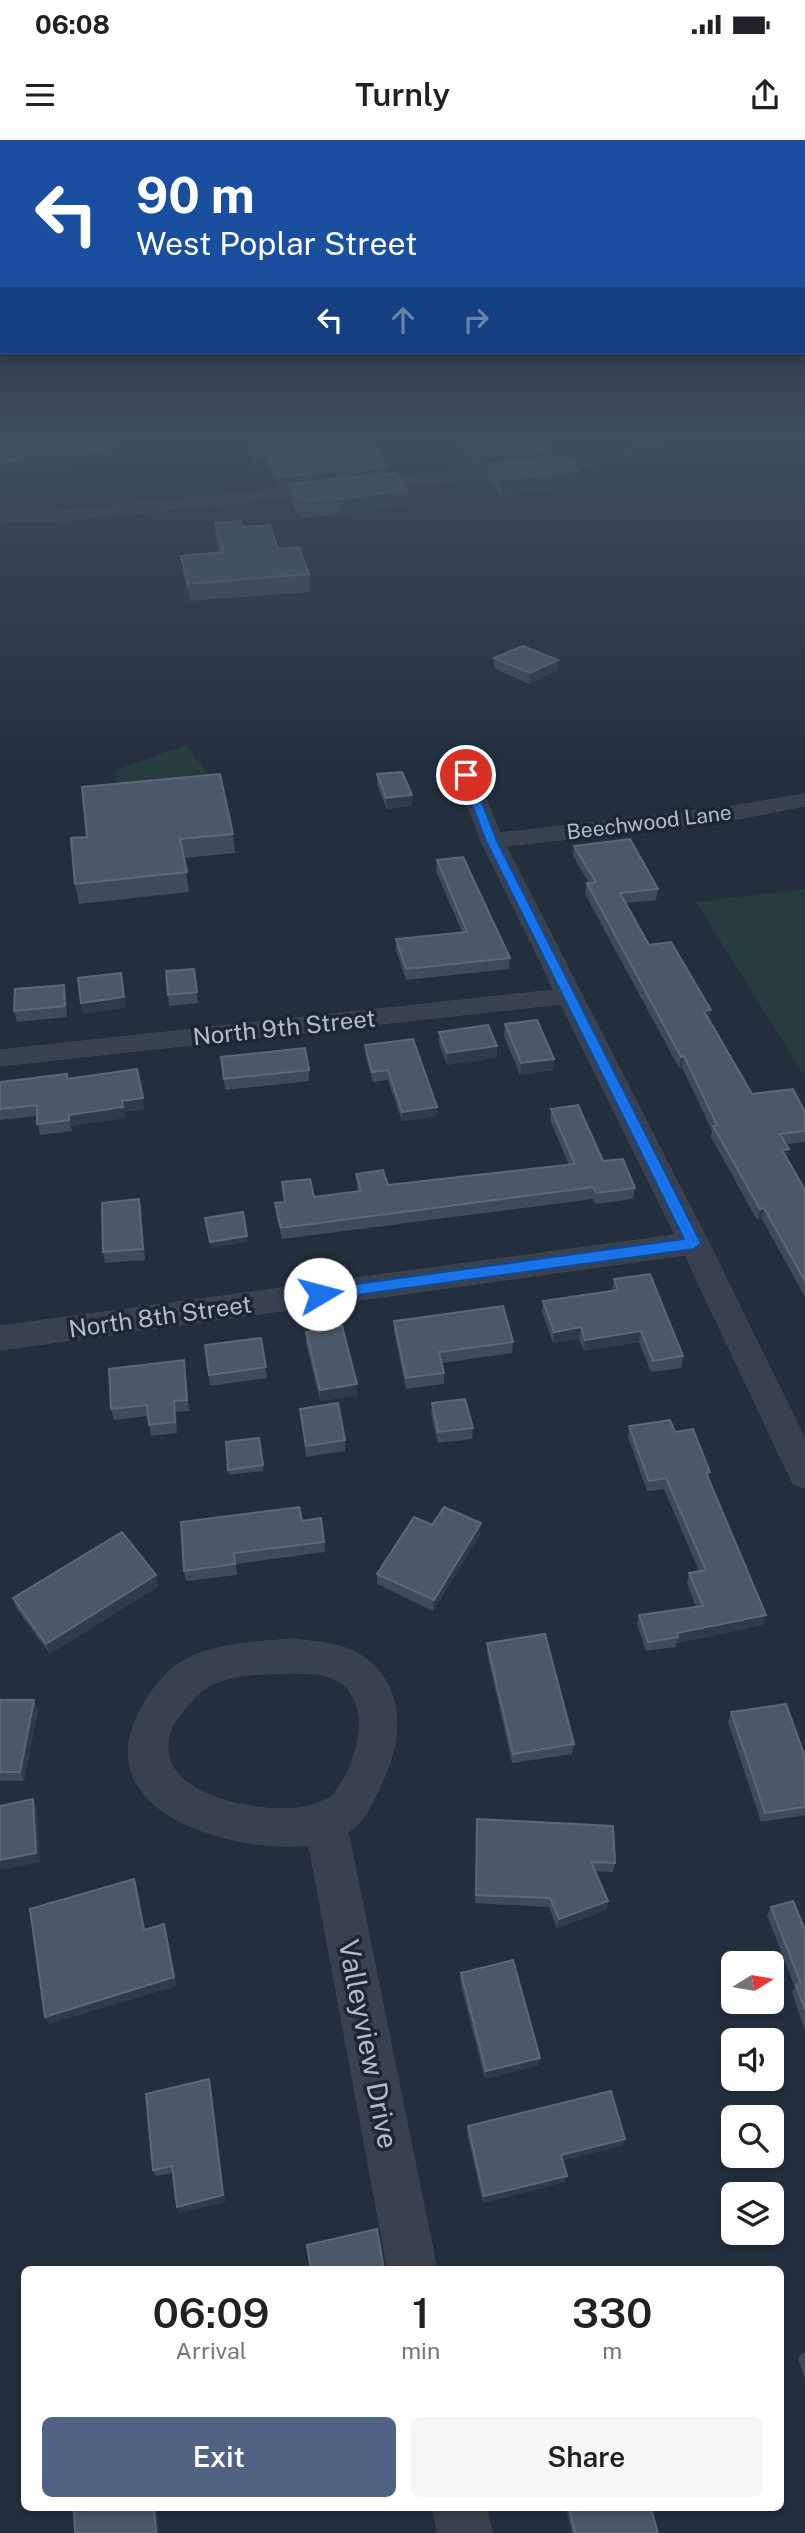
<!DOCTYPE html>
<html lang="en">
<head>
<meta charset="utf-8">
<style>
	body { margin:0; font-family:"Public Sans",sans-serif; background:#f6f6f6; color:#202124; height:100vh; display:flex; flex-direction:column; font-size:26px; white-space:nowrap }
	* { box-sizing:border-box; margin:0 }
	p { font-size:23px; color:#757577 }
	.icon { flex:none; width:38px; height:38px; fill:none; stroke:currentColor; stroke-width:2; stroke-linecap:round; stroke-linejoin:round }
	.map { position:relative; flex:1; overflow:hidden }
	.details { position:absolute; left:21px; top:2126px; width:763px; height:245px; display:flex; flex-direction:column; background:#fff; border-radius:10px; box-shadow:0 4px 10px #0003 }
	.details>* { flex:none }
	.hud { position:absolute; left:0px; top:0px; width:805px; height:214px; box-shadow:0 4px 10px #0003; background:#1a4fa0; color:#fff; overflow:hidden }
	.needle { width:46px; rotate:79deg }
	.tools { position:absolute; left:721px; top:1811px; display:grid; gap:14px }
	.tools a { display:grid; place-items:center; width:63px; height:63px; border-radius:10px; background:#fff; box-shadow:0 4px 10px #0003; font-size:35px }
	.pin { position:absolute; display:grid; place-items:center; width:60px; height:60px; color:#fff; margin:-30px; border:4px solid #fff; border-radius:50%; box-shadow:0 2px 7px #0007 }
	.me { position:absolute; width:77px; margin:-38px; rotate:82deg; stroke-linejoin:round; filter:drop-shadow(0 0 5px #0008) }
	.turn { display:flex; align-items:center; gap:24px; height:147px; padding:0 21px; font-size:32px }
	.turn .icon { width:91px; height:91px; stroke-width:2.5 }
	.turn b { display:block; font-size:49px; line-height:60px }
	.lanes { display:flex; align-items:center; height:66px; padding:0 21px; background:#0003; justify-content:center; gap:35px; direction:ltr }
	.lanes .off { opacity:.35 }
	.eta { display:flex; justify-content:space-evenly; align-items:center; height:119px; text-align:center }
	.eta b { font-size:42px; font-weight:600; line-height:49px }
	.primary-button { display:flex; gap:14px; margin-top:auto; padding:14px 21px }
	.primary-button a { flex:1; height:80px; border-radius:10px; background:#506383; color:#fff; font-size:28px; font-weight:600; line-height:80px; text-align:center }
	.primary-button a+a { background:#f6f6f6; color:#202124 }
	.status { display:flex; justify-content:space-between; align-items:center; height:49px; padding:0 35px; background:#fff; direction:ltr }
	.status svg { height:19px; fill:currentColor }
	header { display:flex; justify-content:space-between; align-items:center; height:91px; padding:0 21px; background:#fff; font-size:32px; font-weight:600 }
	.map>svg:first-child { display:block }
</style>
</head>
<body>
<div class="status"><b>06:08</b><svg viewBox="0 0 49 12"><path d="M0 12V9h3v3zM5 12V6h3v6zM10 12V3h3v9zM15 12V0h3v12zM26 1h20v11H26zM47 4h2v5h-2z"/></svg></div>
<header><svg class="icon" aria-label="menu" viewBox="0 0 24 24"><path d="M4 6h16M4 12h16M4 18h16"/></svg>Turnly<svg class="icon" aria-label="share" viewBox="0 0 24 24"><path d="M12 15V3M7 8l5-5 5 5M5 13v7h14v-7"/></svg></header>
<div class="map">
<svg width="805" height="2393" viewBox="0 0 805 2393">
	<rect width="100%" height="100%" fill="#242f3e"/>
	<!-- green -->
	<path fill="#263c3f" d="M186,605L217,646L118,656L115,630Z
		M805,749V937L696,762Z"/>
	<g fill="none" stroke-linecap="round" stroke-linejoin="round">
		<defs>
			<path id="street" d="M282,294H296L302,305L300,308H290Z
				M665,294H687L623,319L565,330L61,381L0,382V372L61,371L565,320L615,312Z
				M468,605L478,611L476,635L500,693L728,667L805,654V666L728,681L506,706L709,1103L805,1299V1348L793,1344L685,1115L0,1210V1186L675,1095L561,864L0,926V910L554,850L481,701L456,635L458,611Z
				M292,1499C314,1502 335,1502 355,1512C406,1539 404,1599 381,1644C372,1663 366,1681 348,1692L437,2130H388L309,1705C237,1713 87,1675 139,1573C148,1554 164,1532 183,1521C216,1503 256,1502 292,1499ZM292,1533C304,1534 319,1532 330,1537C380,1557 357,1629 330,1658C324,1660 317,1664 310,1666C271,1676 173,1660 168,1612C167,1599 170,1587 178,1577C188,1566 199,1550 213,1544C236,1533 267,1534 292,1533Z
				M433,2368H487L492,2393H438Z"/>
		</defs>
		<!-- street casing -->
		<use href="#street" stroke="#414a57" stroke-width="1"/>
		<!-- street -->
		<use href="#street" fill="#38414e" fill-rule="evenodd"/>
	</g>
	<!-- wall -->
	<path fill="#3f4b5c" d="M241,294H285L290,301H300L301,300L298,294H538L552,309L551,318L577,347L500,356L488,340V325L476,326L453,299L374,306L387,326V334L407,350V366L338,375L300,378L289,361L288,345L280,346L268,326H256Z
		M215,383L243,387L278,409L309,434L310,452L190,461L183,433L181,416L220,413L216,400Z
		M494,518L557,530L529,544L494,528Z
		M377,634L412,655V666L387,669L377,645Z
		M233,694L235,713L184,718L189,752L79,764L75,744L87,697Z
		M574,706L658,749L656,760L625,763L649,805L711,870L709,880L752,954L805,972V1002L786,1004L787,1018L805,1050V1157L762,1079L757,1080L711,997L712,991L682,927L679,928L585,754L587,743H589L573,716Z
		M437,720L510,818L509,829L406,840L396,810V799L462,792L436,731Z
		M194,829L198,863L169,866L168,855Z
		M66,856L67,877L17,882L14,871Z
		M505,884L554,919L553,930L520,935L504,896Z
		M439,892L497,917L447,925L439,904Z
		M365,905L437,967V976L402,981L388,940L373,942L365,914Z
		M221,917L309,930V941L225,950Z
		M68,939L144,969L124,972L125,978L71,986L72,991L40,995L37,976L0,980V942Z
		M551,969L603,1021L635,1048L633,1059L595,1064L593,1059L282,1099L276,1074L275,1063L284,1062L282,1042L314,1057L358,1051L357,1045L356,1034L388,1045L569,1025L550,980Z
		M141,1070L145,1120L105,1123L103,1112Z
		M614,1139L683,1216L681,1228L651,1232L639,1202L584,1211L579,1199L553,1203L542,1172L543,1161L612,1151Z
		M394,1181L513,1202L512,1213L442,1223L444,1233V1244L406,1249L394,1192Z
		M306,1192L357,1244V1255L320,1261L306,1203Z
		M261,1198L267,1238L210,1246L205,1205Z
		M184,1220L189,1271L176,1272L177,1293L151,1296L148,1276L114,1280L111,1269Z
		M432,1263L473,1288L472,1299L438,1303L431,1274Z
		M300,1269L345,1300V1311L306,1317Z
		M629,1286L675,1292L710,1332L708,1338L766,1475L762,1485L677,1503L675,1507L646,1511L637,1484L639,1475L696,1467L687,1443L689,1433L699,1431L664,1349L647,1351L628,1297Z
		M226,1302L263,1325V1331L229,1335Z
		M302,1381L324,1402L325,1412L236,1424L237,1435L186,1441L184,1431Z
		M432,1385L480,1394L433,1471L377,1444V1434Z
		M159,1446L50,1514L16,1468L13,1458Z
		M487,1503L574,1604L572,1614L512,1623L487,1513Z
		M0,1560L38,1570L24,1641H0Z
		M731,1572L805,1617V1675L761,1682L728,1582Z
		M477,1679L615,1723L613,1732L595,1731L608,1761L606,1770L557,1788L549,1767L475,1763Z
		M771,1767L805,1790V1891L792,1852L795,1847L767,1775Z
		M461,1833L540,1918L538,1925L485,1939L460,1841Z
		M209,1939L211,1947L225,2062L179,2073L173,2033L156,2036L153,2030Z
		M468,1986L625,1999L622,2006L563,2020L565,2042L483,2063L467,1993Z
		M803,2213H805V2239L798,2218Z
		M566,2368H651L658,2393H572Z"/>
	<!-- shaded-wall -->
	<path fill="#2f3b4b" d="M131,294H187V295L131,299Z
		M405,294H454L453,299L368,307V298Z
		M118,309L120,321L25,328L26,332L0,334V322L23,316Z
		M552,309L551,319L476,326V317Z
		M267,316L268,326H256V317Z
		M387,326V335L280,346V337Z
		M578,331L577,347L500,356L501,339Z
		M407,350V366L338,375V359Z
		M558,520L557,530L529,544L530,533Z
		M412,655V666L387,669L386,658Z
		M64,845L66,856L67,877L65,866Z
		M124,857L126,868L83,874L81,863Z
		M711,870L709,881L704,871Z
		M497,906V917L447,925V913Z
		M684,916L682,927L679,928L681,917Z
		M554,919L553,930L520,935L521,923Z
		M143,958L144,969L124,972L125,978L71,986L72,991L69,975L122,961Z
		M437,967V976L402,981V972Z
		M789,1009L786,1020L782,1010Z
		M139,1059L141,1070L145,1120L143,1109Z
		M764,1068L762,1079L757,1080L760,1069Z
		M247,1096V1102L211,1108L210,1102Z
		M581,1187L579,1199L553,1203L554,1192Z
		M641,1191L639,1202L584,1211L585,1200Z
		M357,1244V1255L320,1261V1250Z
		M481,1383L480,1394L433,1471L434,1460Z
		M156,1435L159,1446L50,1514L46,1504Z
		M766,1475L762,1485L677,1503L678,1497L677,1493Z
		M34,1560L38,1570L24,1641L20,1632Z
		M33,1659L37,1669L40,1722L0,1730V1720Z
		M134,1739L137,1747L147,1799L144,1790Z
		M608,1761L606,1770L557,1788L559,1779Z
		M164,1784L177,1846L49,1884L45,1877Z
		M540,1918L538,1925L485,1939L486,1931Z
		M209,1939L211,1947L225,2062L179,2073L177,2067Z
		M625,1999L622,2006L559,2021L561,2015Z
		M567,2036L565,2042L483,2063L484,2056Z
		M154,2368H157L159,2393H156Z"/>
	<!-- building -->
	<path fill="#4b5868" stroke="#5c6777" stroke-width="2" d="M13,294H115L118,309L23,316L24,320L0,322V295Z
		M245,294H285L290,301H300L304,297L302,294H405L368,298L387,326L280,337L267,316L256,317Z
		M457,294H538L552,309L476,317Z
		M565,317L578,331L501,339L488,324Z
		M396,333L407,350L338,359L299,361L288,344Z
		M241,381L243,387L270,385L278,409L299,407L309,434L188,444L181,416L223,412L215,383Z
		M523,506L558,520L530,533L494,518Z
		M402,632L412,655L386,658L377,634Z
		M220,634L233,694L180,699L187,732L75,744L71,698L87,697L82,647Z
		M630,699L658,749L620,753L649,805L671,802L711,870L704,871L752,954L793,949L805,972V991L780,994L789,1009L782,1010L805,1050V1141L764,1068L760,1069L713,986L717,985L684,916L681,917L587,743L596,742L574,706Z
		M463,717L510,818L406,829L396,799L467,792L437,720Z
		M194,829L197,852L168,855L166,831Z
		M121,833L124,857L81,863L78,838Z
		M64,845L65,866L14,871L15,849Z
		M537,880L554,919L521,923L505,884Z
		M488,885L497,906L447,913L439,892Z
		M413,899L437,967L402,972L388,930L372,932L365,905Z
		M305,908L309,930L224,939L221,917Z
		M137,929L143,958L122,961L123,967L69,975V980L37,984V965L0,969V942L67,934V939Z
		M578,965L603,1021L623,1019L635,1048L596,1053L594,1047L281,1088L275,1063L285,1062L282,1042L310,1039L314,1057L361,1051L356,1034L383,1030L388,1045L575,1024L551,969Z
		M139,1059L143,1109L103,1112L102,1063Z
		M243,1072L247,1096L210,1102L205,1078Z
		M650,1134L683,1216L653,1221L641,1191L585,1200L581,1187L554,1192L543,1161L618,1150L614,1139Z
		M503,1166L513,1202L439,1212L444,1233L406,1238L394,1181Z
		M342,1186L357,1244L320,1250L306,1192Z
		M261,1198L266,1227L209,1235L205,1205Z
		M184,1220L187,1260L174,1261L175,1282L149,1285L147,1265L111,1269L109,1229Z
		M465,1259L473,1288L438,1292L432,1263Z
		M338,1263L345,1300L306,1306L300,1269Z
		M670,1280L675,1292L693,1289L710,1332L706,1333L766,1475L677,1493L678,1497L648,1502L639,1475L703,1466L689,1433L706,1430L666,1338L649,1341L629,1286Z
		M259,1298L263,1325L228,1330L226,1302Z
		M299,1367L302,1381L321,1378L324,1402L234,1413L235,1424L184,1431L181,1382Z
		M444,1367L481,1383L434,1460L377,1434L414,1377L432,1385Z
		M122,1392L156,1435L46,1504L13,1458Z
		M545,1494L574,1604L513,1614L487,1503Z
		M0,1560H34L20,1632H0Z
		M786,1564L805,1617V1667L765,1673L731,1572Z
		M33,1659L36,1713L0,1720V1666Z
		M477,1679L613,1686L615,1723L591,1722L608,1761L559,1779L550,1758L476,1755Z
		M134,1739L144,1790L164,1784L174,1837L45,1877L30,1769Z
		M793,1761L805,1790V1870L796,1845L801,1844L771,1767Z
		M513,1820L540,1918L486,1931L461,1833Z
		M209,1939L223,2055L177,2067L172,2026L153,2030L146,1954Z
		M611,1951L625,1999L561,2015L567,2036L484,2056L468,1986Z
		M377,2089L384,2130H311L307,2105Z
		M74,2368H154L156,2393H75Z
		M569,2368H651L658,2393H575Z"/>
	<!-- sky -->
	<linearGradient id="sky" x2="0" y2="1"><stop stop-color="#141a22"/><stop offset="0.47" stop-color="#3f4d63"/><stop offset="1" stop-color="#3f4d63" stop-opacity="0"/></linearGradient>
	<rect width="805" height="629" fill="url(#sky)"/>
	<!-- route -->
	<path fill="#1a73e8" stroke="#114b97" stroke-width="2" d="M466,632L471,635L497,701L701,1103L694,1109L320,1160L312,1154L320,1149L684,1099L486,701L461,635Z"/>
	<g text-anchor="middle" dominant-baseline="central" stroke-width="7" stroke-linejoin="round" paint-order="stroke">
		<!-- far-street labels -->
		<g font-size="21" fill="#b4bcc9" stroke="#1d2633">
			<text transform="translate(649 682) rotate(-7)">Beechwood Lane</text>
		</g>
		<!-- street labels -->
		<g font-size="24" fill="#b4bcc9" stroke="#1d2633">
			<text transform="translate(284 887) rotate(-6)">North 9th Street</text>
			<text transform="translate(160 1176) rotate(-8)">North 8th Street</text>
		</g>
		<!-- near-street labels -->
		<g font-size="28" fill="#b4bcc9" stroke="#1d2633">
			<text transform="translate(369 1904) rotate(79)">Valleyview Drive</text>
		</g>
	</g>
</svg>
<div class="tools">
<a><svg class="needle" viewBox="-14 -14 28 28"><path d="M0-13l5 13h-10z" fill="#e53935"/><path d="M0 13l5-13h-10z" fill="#757577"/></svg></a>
<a><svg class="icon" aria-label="sound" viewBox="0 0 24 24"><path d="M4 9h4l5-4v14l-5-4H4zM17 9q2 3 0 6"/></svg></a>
<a><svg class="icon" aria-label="search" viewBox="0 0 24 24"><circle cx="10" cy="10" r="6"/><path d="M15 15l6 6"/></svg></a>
<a><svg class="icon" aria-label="layers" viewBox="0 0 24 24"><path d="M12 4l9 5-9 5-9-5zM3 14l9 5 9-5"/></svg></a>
</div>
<div class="pin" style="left:466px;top:635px;background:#d93025"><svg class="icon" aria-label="arrive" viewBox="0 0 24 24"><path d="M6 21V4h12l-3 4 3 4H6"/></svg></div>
<svg class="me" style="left:320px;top:1154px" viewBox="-20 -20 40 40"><circle r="19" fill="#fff"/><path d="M0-13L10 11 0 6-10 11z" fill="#1a73e8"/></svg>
<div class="hud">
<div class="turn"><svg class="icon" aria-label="left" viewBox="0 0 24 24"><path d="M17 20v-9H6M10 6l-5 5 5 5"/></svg><div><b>90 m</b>West Poplar Street</div></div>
<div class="lanes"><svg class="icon" aria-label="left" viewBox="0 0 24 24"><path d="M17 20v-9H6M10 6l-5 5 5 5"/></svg><svg class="icon off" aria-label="ahead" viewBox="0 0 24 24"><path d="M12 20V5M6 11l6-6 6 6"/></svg><svg class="icon off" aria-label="right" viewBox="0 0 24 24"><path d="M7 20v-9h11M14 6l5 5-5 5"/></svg></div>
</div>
<section class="details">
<div class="eta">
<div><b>06:09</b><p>Arrival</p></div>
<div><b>1</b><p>min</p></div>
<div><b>330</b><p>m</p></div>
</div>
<div class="primary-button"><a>Exit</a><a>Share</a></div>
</section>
</div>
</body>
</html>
